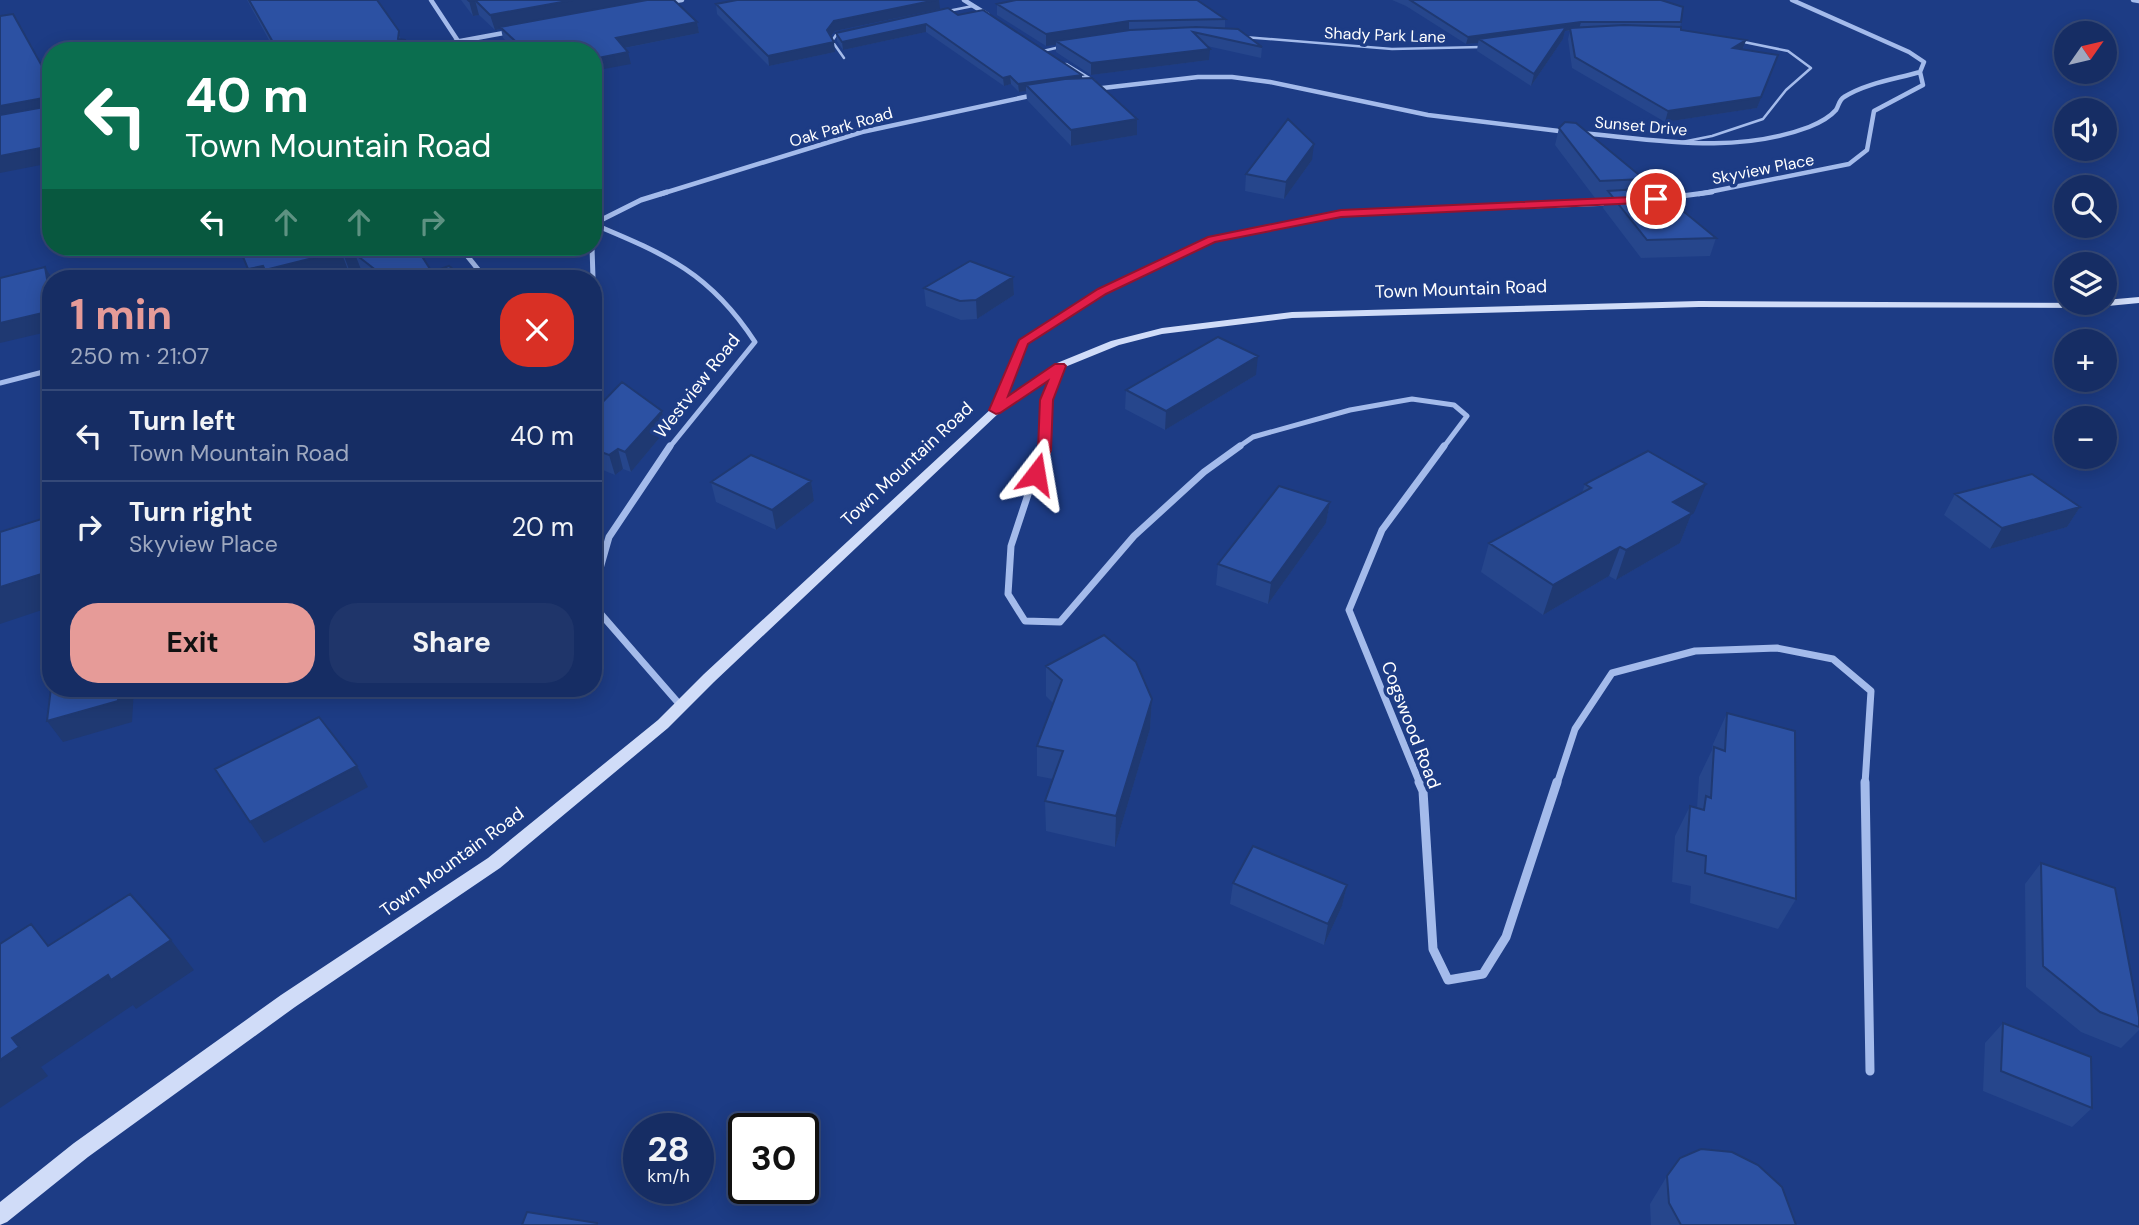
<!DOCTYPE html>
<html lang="en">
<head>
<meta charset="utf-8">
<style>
	body { margin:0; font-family:"DM Sans",sans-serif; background:#1f356a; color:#f1f3f6; height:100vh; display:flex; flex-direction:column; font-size:26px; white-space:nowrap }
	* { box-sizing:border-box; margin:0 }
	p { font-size:23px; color:#9ea8bf }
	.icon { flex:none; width:38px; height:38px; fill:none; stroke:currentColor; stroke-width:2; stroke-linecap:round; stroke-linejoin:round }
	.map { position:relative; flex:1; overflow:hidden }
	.panel { position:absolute; left:42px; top:270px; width:560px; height:427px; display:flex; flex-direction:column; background:#162d64; border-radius:28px; box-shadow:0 4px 18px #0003,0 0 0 2px #354978 }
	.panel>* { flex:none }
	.guide { position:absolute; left:42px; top:42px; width:560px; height:214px; border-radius:28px; box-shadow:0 4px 18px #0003,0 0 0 2px #354978; background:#0b6e4f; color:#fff; overflow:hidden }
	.needle { width:46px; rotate:56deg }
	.controls { position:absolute; left:2054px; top:21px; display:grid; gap:14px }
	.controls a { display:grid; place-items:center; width:63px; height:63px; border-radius:50%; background:#162d64; box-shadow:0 4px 18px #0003,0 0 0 2px #354978; font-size:35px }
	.speed { position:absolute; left:623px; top:1113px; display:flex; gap:14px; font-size:35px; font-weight:700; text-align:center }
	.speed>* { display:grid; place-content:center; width:91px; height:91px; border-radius:50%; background:#162d64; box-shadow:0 4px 18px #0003,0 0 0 2px #354978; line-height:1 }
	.speed small { font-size:18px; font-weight:400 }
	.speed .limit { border:4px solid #111; border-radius:10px; background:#fff; color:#111 }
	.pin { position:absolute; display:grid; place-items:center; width:60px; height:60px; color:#fff; margin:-30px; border:4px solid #fff; border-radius:50%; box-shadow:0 2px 7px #0007 }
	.me { position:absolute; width:77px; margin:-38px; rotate:14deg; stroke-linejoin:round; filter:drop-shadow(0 0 5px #0008) }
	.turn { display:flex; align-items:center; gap:24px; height:147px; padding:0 28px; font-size:32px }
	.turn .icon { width:91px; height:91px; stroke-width:2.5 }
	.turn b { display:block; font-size:49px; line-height:60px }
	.lanes { display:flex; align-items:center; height:66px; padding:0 28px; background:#0003; justify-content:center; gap:35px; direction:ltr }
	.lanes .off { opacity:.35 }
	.round { display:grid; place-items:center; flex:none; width:74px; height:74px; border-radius:28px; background:#1f356a }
	.headline { display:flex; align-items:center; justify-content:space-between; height:119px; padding:0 28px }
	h1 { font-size:42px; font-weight:700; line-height:52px; color:#e69b98 }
	.primary-button { display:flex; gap:14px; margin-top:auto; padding:14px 28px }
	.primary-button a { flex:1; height:80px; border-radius:28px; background:#e69b98; color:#111; font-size:28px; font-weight:700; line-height:80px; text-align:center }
	.primary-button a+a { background:#1f356a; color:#f1f3f6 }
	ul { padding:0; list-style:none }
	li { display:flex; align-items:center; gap:21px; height:91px; padding:0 28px; border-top:2px solid #354978 }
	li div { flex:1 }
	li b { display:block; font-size:26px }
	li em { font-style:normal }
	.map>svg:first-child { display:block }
</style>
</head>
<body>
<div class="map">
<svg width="2139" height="1225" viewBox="0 0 2139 1225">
	<rect width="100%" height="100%" fill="#1d3c85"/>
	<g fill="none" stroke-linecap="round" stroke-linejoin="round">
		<!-- lane -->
		<path stroke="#a4bbeb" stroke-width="2.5" d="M948,11L973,6
			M842,33L836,35L832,41L844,58
			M1244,37L1392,49L1482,47
			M234,51L242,49
			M1043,51L1060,47
			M1682,142L1712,136L1763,119L1786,90L1811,68L1788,51L1739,41"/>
		<!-- street-far3 -->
		<path stroke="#a4bbeb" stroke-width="4.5" d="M431,0L458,41
			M964,0L988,15
			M1792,0L1909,52L1924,62L1920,72
			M2133,0L2139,1
			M669,2L682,0
			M406,51L509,32
			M1066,65L1094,82
			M1094,89L1198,77H1232L1270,82L1428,115L1567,132
			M1582,133C1658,140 1735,155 1809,127C1819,123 1829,118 1836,110C1839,105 1839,100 1844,97C1866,83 1896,79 1920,72
			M661,194L862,132L1034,95
			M1699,194L1849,164L1867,150L1874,111L1923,85L1920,72"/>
		<!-- street-far2 -->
		<path stroke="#a4bbeb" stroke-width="5" d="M1659,199L1712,192
			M593,224L641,200L667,192
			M593,224C667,255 710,273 755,342L669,448
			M460,247L485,278
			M592,247L593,278
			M593,280V310
			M0,383L51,370
			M996,410L1023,342L1102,292L1212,239L1341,213L1613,203
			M1044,448L1046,399L1060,366
			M1237,448L1253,437L1350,410L1412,399L1454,405L1467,416L1443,448"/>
		<!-- street-far1 -->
		<path stroke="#a4bbeb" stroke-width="7" d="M1044,446L1011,546L1008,594L1025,621L1060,622L1134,536L1204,472L1240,446
			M593,593L609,537L670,446
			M593,605L681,706
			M1420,784L1349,610L1382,530L1444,446
			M1557,784L1575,729L1612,673L1695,651L1777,648L1833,659L1871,691L1865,784"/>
		<!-- street -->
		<path stroke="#a4bbeb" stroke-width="9" d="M1419,782L1423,791L1433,949L1448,980L1483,974L1506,937L1557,782
			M1865,782L1870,1071"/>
		<!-- secondary -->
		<path fill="#d0dcf8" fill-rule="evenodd" d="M2139,297V303L2087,308L1699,307L1292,318L1162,334L1119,345L1065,367L1000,412L714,682L668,728L500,868L295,1007L88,1157L7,1222L0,1225V1202L74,1143L281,995L488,858L658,720L704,674L992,408L1057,363L1111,341L1162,328L1292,312L1699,301L2105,303V300Z"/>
	</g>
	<!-- wall -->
	<path fill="#26468c" d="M247,0H377L401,39L414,51H275Z
		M461,0H674L697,22L699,33L625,48L631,64L593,51H517L503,38L501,29L495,30L479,15L473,16Z
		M1392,0H1661L1681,22L1680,27L1681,30L1746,40L1743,49L1778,55L1757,108L1665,122L1572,68L1568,39L1570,31H1565L1563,39L1531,86L1477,51L1478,43L1466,44L1406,6Z
		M716,4L940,9L835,31L831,37L835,52L769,66L717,14Z
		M997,4L1225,19V29L1262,47L1261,58L1207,46L1209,60L1091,75L1056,52V45L1046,46L997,15Z
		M958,15L1082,75V78L1137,119V135L1071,146L1027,100L1026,91L1019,92L1011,84L1004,86L926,32L843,50L837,41L836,33Z
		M1559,128L1644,179L1641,189L1716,238L1710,256L1641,258L1603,208L1606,198H1595L1555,145Z
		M1312,160L1284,199L1245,191L1246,174Z
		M239,247H416L432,272L464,278H370L362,272L351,275L348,270L315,278H252Z
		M1013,277L1014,295L977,319L961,320L926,306L924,288Z
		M1256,375L1165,430L1125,409L1126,390Z
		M662,411L666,430L631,472L623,469L615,475L593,466V412Z
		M811,481L814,501L776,530L716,502L711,482Z
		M1585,484L1694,513L1691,515L1680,543L1616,580L1609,576L1543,615L1481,572L1489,543L1582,493Z
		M1955,494L2080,507L2067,527L1990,549L1944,515Z
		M1330,502L1326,523L1268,604L1216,585L1218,564Z
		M1046,666L1152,699L1150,729L1115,847L1046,831L1045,801L1053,779L1037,776V746L1053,703L1046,696Z
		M1727,713L1796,899L1778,929L1690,903L1691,886L1672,882L1675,836L1690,806L1697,808L1699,777L1712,750L1713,744Z
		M2041,863L2139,1017V1030L2121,1048L2081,1032L2026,987L2025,884Z
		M1233,883L1347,885L1342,906L1324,945L1230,904Z
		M2003,1023L2092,1108L2072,1127L1983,1091L1985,1043Z
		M1667,1176L1796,1225H1651L1650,1204Z"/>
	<!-- shaded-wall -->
	<path fill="#1f3972" d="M475,0L479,15L473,16L469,1Z
		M573,0H655L500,27L501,29L495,30L490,15Z
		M936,0H939L940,9L835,31L828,40L827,30L834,21Z
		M1129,21V33L1056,41V45L1046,46V34Z
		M697,22L699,33L619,49L616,38Z
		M1581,22L1579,29L1565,31L1563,39L1531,86L1534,74L1479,39L1478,43L1466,44L1468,37Z
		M926,24V32L843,50L842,42Z
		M1746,40L1742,51L1733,48Z
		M834,42L835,52L769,66L768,56Z
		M563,48V51H547Z
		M1210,49L1209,60L1091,75V63Z
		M628,52L631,64L593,71V59Z
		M1778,55L1757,108L1665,122L1668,111Z
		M1082,75V83L1026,85V91L1019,92L1018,84Z
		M1010,76L1011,84L1004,86L1003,78Z
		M43,98L50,112L0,123V106Z
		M1137,119V135L1071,146V130Z
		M1314,144L1312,160L1284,199L1286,182Z
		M51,146V163L0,173V156Z
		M341,251L348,270L315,278H269L265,270Z
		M355,254L362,272L351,275L344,256Z
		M263,266L269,278H252L248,269Z
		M45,267L52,278L51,302Z
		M1013,277L1014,295L977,319L976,300Z
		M51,311V331L0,343V323Z
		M1258,356L1256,375L1165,430L1166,411Z
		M662,411L666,430L631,472L625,452Z
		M618,449L623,469L615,475L609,455Z
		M811,481L814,501L776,530L772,510Z
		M1706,484L1694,513L1691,515L1680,543L1616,580L1626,550L1673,502Z
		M1330,502L1326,523L1268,604L1271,583Z
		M2080,507L2067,527L1990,549L2002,528Z
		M1620,547L1609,576L1543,615L1553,585Z
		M51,571V607L0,624V587Z
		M119,688H134L132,722L63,742L47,721Z
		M1152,699L1150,729L1115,847L1116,816Z
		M357,766L368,787L264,843L250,822Z
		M1347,885L1342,906L1324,945L1328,924Z
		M171,940L194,970L136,1009L133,1005L41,1067L48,1076L0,1108V1060L12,1038L108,975Z"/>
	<!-- building -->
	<path fill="#2c51a3" stroke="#1f3972" stroke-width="2" d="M249,0H377L399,31L398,39L405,40L414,51H278Z
		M468,0H573L490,15L475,0L469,1Z
		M647,0H674L697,22L616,38L628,52L593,59V51H566L563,48L547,51H526L500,27Z
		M737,0H936L834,21L827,30L834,42L768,56L716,4Z
		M1016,0H1197L1225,19L1129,21L1046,34L997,4Z
		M1410,0H1661L1683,7L1681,22H1581L1468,37Z
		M948,8L958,15L983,10L1082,75L1018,84L1010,76L1003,78L926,24L842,42L836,33Z
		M13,14L43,68L51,67V146L0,156V115L44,107L48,102L43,98L0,106V16Z
		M1624,25L1681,27V30L1746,40L1733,48L1778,55L1761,97L1668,111L1575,57L1570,28Z
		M1196,27L1238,29L1262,47L1193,32L1210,49L1091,63L1056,41L1130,30Z
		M1566,27L1534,74L1479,39L1493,37Z
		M1092,78L1137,119L1071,130L1026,85L1065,79Z
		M1288,119L1314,144L1286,182L1246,174Z
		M1565,122L1576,123L1644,179L1600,181L1559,128Z
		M1655,188L1716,238L1647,240L1608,191Z
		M239,247H416L432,272L449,266L464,278H386L355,254L344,256L341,251L265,270L263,266L248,269Z
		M970,261L1013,277L976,300L960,301L924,288Z
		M45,267L51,302V311L0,323V278Z
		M1218,337L1258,356L1166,411L1126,390Z
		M622,382L662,411L625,452L618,449L609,455L593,449V412Z
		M1648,451L1706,484L1673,502L1692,513L1626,550L1620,547L1553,585L1489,543L1591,488L1585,484Z
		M751,455L811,481L772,510L711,482Z
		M2032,474L2080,507L2002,528L1955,494Z
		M1279,486L1330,502L1271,583L1218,564Z
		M51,516V571L0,587V532Z
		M1104,635L1136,662L1152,699L1116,816L1045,801L1063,751L1037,746L1062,680L1046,666Z
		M51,688H119L118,701L47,721Z
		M1727,713L1795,731L1796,899L1705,873L1706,856L1687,851L1690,806L1704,810L1706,796L1711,798L1714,747L1725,751Z
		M319,717L357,766L250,822L215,769Z
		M1253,846L1347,885L1328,924L1233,883Z
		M2041,863L2115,888L2139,1017V1027L2100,1012L2043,966Z
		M130,894L171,940L111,980L108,975L12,1038L19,1047L0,1060V944L31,924L48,946Z
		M2003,1023L2091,1057L2092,1108L2001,1071Z
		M1701,1149L1732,1152L1758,1165L1782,1187L1796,1225H1681L1669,1203L1667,1176L1680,1158Z
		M527,1212L597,1223V1225H522Z"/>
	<!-- route -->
	<path fill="#e11d48" stroke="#92132f" stroke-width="2" d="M1656,196L1661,199L1660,202L1341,217L1215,242L1106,294L1028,344L1008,396L1055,364H1064L1066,366L1053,400L1051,450L1041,477L1036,478L1029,474L1038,450L1040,400L1048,381L1000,413L996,414L989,410L1019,340L1098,289L1208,237L1341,210Z"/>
	<g text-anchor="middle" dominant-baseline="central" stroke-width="7" stroke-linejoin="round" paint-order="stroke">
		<!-- far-street labels -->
		<g font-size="16" fill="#fff" stroke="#1d3c85">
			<text transform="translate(1385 35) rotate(2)">Shady Park Lane</text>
			<text transform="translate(1641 126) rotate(5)">Sunset Drive</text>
			<text transform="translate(841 127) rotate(-16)">Oak Park Road</text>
			<text transform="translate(1763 169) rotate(-11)">Skyview Place</text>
		</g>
		<!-- street labels -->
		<g font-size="18" fill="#fff" stroke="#1d3c85">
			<text transform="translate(1461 289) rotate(-2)">Town Mountain Road</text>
			<text transform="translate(697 386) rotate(-52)">Westview Road</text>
			<text transform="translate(907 464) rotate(-43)">Town Mountain Road</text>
			<text transform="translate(1411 725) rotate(69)">Cogswood Road</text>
			<text transform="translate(452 862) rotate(-36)">Town Mountain Road</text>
		</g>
	</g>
</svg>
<div class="controls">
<a><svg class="needle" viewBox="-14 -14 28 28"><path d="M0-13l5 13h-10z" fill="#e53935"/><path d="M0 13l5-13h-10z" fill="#9ea8bf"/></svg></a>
<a><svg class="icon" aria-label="sound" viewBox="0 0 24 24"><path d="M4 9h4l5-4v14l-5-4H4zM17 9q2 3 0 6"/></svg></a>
<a><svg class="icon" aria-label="search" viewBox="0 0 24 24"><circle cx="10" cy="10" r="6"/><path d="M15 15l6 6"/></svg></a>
<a><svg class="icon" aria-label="layers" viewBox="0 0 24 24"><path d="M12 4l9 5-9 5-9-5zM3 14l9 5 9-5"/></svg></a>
<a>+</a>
<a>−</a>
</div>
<div class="speed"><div>28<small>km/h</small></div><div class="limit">30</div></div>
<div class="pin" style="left:1656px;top:199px;background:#d93025"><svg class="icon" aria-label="arrive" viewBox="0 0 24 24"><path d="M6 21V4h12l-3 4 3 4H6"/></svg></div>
<svg class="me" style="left:1036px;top:474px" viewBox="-20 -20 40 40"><path d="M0-17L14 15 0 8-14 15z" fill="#e11d48" stroke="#fff" stroke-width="4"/></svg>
<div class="guide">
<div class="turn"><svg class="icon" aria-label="left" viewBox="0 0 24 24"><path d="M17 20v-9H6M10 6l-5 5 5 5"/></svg><div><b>40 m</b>Town Mountain Road</div></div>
<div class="lanes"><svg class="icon" aria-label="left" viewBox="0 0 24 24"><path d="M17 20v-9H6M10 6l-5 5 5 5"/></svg><svg class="icon off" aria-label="ahead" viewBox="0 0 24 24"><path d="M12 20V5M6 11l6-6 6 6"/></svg><svg class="icon off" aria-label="ahead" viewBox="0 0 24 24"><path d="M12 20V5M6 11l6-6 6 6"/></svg><svg class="icon off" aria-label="right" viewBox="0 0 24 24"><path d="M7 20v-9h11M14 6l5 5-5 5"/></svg></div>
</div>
<section class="panel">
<div class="headline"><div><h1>1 min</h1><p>250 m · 21:07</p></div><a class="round" style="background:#d93025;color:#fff"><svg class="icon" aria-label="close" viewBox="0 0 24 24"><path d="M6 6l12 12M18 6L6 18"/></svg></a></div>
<ul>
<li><svg class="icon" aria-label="left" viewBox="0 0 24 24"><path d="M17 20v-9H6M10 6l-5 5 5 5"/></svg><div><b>Turn left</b><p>Town Mountain Road</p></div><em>40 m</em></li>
<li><svg class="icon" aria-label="right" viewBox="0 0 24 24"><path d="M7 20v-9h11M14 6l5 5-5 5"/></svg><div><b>Turn right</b><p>Skyview Place</p></div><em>20 m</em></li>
</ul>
<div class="primary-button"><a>Exit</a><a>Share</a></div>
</section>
</div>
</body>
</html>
